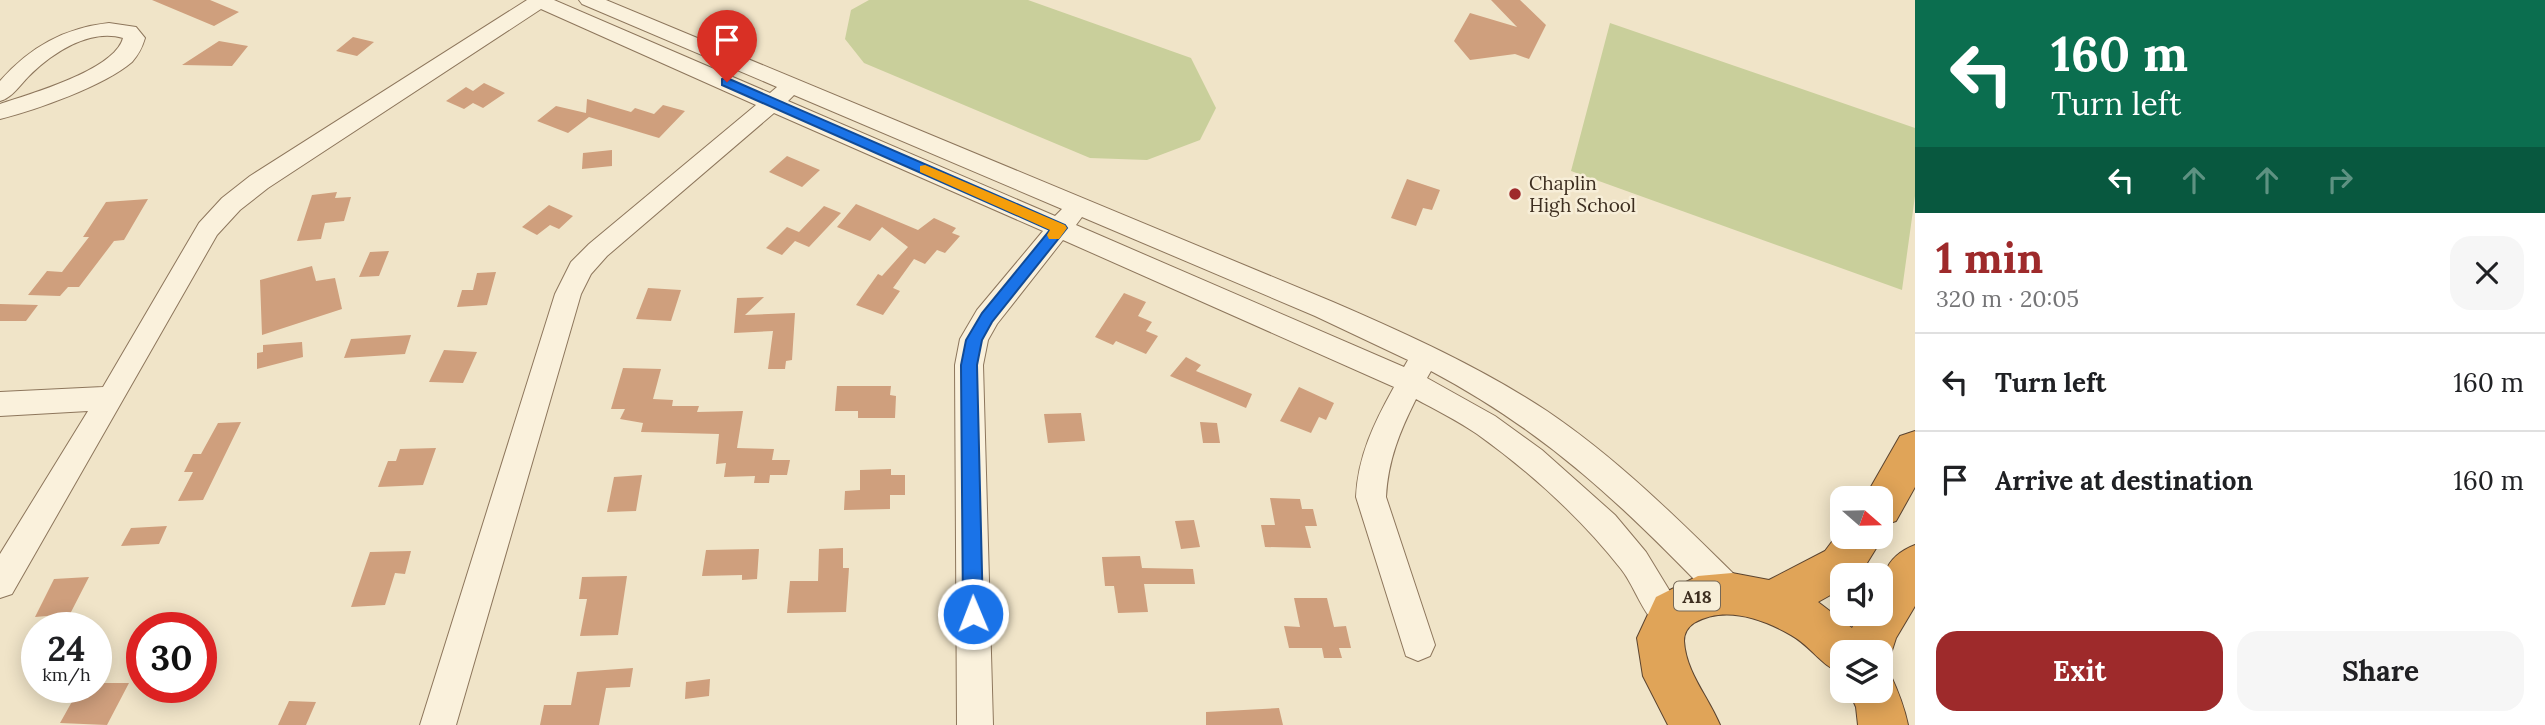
<!DOCTYPE html>
<html lang="en">
<head>
<meta charset="utf-8">
<style>
	body { margin:0; font-family:Lora,serif; background:#f6f6f6; color:#202124; height:100vh; display:flex; flex-direction:column; font-size:26px; white-space:nowrap }
	* { box-sizing:border-box; margin:0 }
	p { font-size:23px; color:#757577 }
	.icon { flex:none; width:38px; height:38px; fill:none; stroke:currentColor; stroke-width:2; stroke-linecap:round; stroke-linejoin:round }
	.map { position:relative; flex:1; overflow:hidden }
	.side { display:flex; flex-direction:column; background:#fff; width:630px }
	.side>* { flex:none }
	.hud { background:#0b6e4f; color:#fff; overflow:hidden }
	.needle { width:46px; rotate:110deg }
	.tools { position:absolute; left:1830px; top:486px; display:grid; gap:14px }
	.tools a { display:grid; place-items:center; width:63px; height:63px; border-radius:14px; background:#fff; box-shadow:0 4px 18px #0003; font-size:35px }
	.speed { position:absolute; left:21px; top:612px; display:flex; gap:14px; font-size:35px; font-weight:700; text-align:center }
	.speed>* { display:grid; place-content:center; width:91px; height:91px; border-radius:50%; background:#fff; box-shadow:0 4px 18px #0003; line-height:1 }
	.speed small { font-size:18px; font-weight:400 }
	.speed .limit { border:10px solid #d22; background:#fff; color:#111 }
	.pin { position:absolute; display:grid; place-items:center; width:60px; height:60px; color:#fff; margin:-72px -30px; border-radius:50% 50% 50% 0; rotate:-45deg; box-shadow:0 0 7px #0007 }
	.pin .icon { rotate:45deg }
	.me { position:absolute; width:77px; margin:-38px; rotate:359deg; stroke-linejoin:round; filter:drop-shadow(0 0 5px #0008) }
	.turn { display:flex; align-items:center; gap:24px; height:147px; padding:0 21px; font-size:32px }
	.turn .icon { width:91px; height:91px; stroke-width:2.5 }
	.turn b { display:block; font-size:49px; line-height:60px }
	.lanes { display:flex; align-items:center; height:66px; padding:0 21px; background:#0003; justify-content:center; gap:35px; direction:ltr }
	.lanes .off { opacity:.35 }
	.round { display:grid; place-items:center; flex:none; width:74px; height:74px; border-radius:21px; background:#f6f6f6 }
	.summary { display:flex; align-items:center; justify-content:space-between; height:119px; padding:0 21px }
	h1 { font-size:42px; font-weight:700; line-height:52px; color:#9e2a2b }
	.action { display:flex; gap:14px; margin-top:auto; padding:14px 21px }
	.action a { flex:1; height:80px; border-radius:21px; background:#9e2a2b; color:#fff; font-size:28px; font-weight:700; line-height:80px; text-align:center }
	.action a+a { background:#f6f6f6; color:#202124 }
	ul { padding:0; list-style:none }
	li { display:flex; align-items:center; gap:21px; height:98px; padding:0 21px; border-top:2px solid #e0e0e0 }
	li div { flex:1 }
	li b { display:block; font-size:26px }
	li em { font-style:normal }
	main { display:flex; flex:1; min-height:0 }
	.map>svg:first-child { display:block }
</style>
</head>
<body>
<main>
<div class="map">
<svg width="1915" height="725" viewBox="0 0 1915 725">
	<rect width="100%" height="100%" fill="#f0e4c8"/>
	<!-- green -->
	<path fill="#c9cf9b" d="M869,0H1028L1191,58L1216,108L1200,140L1147,160L1090,158L864,63L845,39L851,10Z
		M1610,23L1915,128V196L1902,290L1571,171Z"/>
	<!-- building -->
	<path fill="#cf9f7d" d="M152,0H210L239,12L214,26Z
		M1491,0H1520L1546,25L1529,59L1515,54L1470,60L1454,41L1470,13L1517,27Z
		M353,37L374,42L357,56L336,51Z
		M219,41L248,46L232,66L182,65Z
		M484,83L505,93L483,108L473,103L464,109L446,101L466,87L473,91Z
		M587,99L631,112L635,108L654,114L663,105L685,111L659,138L589,117L568,133L537,121L556,106L586,113Z
		M612,150V166L582,169L583,153Z
		M787,156L820,170L802,187L769,172Z
		M1407,179L1440,190L1432,210L1423,208L1416,226L1391,218Z
		M337,192L335,198L351,197L344,221L325,223L321,239L297,241L312,195Z
		M148,199L124,240L114,241L79,287H68L60,296L28,295L47,271L62,272L89,237H83L106,202Z
		M856,204L918,230L934,218L956,228L952,233L960,236L945,253L937,250L925,264L914,259L893,288L900,291L883,315L856,305L878,274L882,276L908,247L882,227L870,241L837,227Z
		M549,205L573,216L559,229L550,225L537,235L522,227Z
		M824,206L841,213L809,247L795,241L782,255L766,248L787,227L799,232Z
		M389,251L379,276L359,277L370,252Z
		M312,266L316,281L335,278L342,309L262,335L260,280Z
		M496,272L487,305L457,307L462,290H473L477,273Z
		M648,288L681,290L671,321L636,319Z
		M1124,293L1146,302L1138,316L1152,322L1146,331L1158,336L1146,354L1116,341L1113,345L1095,337Z
		M764,297L745,315L795,313L792,360L786,361L785,369H768L773,331L734,333L737,298Z
		M0,304L38,305L26,321H0Z
		M411,335L405,354L344,358L351,339Z
		M302,342L303,357L257,369V353L263,352V345Z
		M444,350L477,352L463,383L429,382Z
		M1186,357L1201,365L1196,371L1252,394L1246,408L1170,376Z
		M623,368L661,369L653,399L673,400L672,406H699L697,412L743,411L737,448L774,449L772,460H790L787,475H770L769,483H754L755,476L724,477L726,463L716,464L719,434L641,432L643,423L620,419L625,409H611Z
		M837,386H891L890,395L896,396L895,418H858V411H835Z
		M1299,387L1334,403L1326,420L1319,417L1311,433L1280,421Z
		M1081,413L1085,441L1048,443L1044,414Z
		M241,422L203,500L178,501L193,472H184L193,454H201L218,423Z
		M1200,422L1217,423L1220,443H1203Z
		M436,448L423,485L378,487L388,461H396L400,449Z
		M891,469V475H905V495H890V509L844,510L845,491L860,490V470Z
		M642,475L636,511L607,512L614,477Z
		M1270,498L1300,499L1302,509H1313L1317,526H1305L1311,548L1265,547L1261,525H1275Z
		M1194,520L1200,547L1181,549L1175,521Z
		M167,526L159,544L121,546L131,528Z
		M843,548V568H849L846,612L787,613L790,581H818L819,549Z
		M759,549L757,579L742,580V575L702,576L706,550Z
		M411,551L405,574L395,573L385,605L351,607L370,552Z
		M1140,556L1142,568L1193,569L1195,584H1144L1148,612L1118,613L1114,586H1105L1102,557Z
		M627,576L618,635L580,636L587,599H579L582,577Z
		M89,577L70,614L35,617L54,579Z
		M1294,598H1327L1334,627L1346,626L1351,648H1339L1342,658H1324L1322,648H1289L1284,626L1300,627Z
		M633,668L630,687L606,688L599,725H540L544,705H571L577,672Z
		M710,679L709,696L685,699L686,682Z
		M96,683H129L107,725L60,723L74,698H88L94,688H96Z
		M289,701L316,702L306,725H278Z
		M1279,708L1283,725H1206V712Z"/>
	<g fill="none" stroke-linecap="round" stroke-linejoin="round">
		<defs>
			<path id="minor" d="M527,0H554L770,93L777,87L582,4L579,0H606L1333,302C1407,334 1480,367 1547,411C1618,459 1679,520 1740,580L1744,591L1740,602L1728,606L1716,602C1625,507 1548,433 1431,371L1427,378L1495,416L1542,450L1615,515L1646,552L1685,616L1680,627L1668,632C1644,622 1637,589 1621,569C1581,518 1530,472 1477,434C1458,421 1436,410 1416,399C1400,431 1388,460 1386,497L1435,645L1430,656L1418,661L1406,656L1356,497C1358,456 1374,423 1394,387L1063,240L997,324L988,340L983,365L993,725H957L955,365L960,339L977,310L1043,231L774,113L607,256L591,274L581,294L456,725H420L555,294L571,262L589,244L756,105L541,9L268,188L240,210L217,235L12,594L0,598V554L88,411L0,416V392L103,387L199,223L222,198L250,176ZM794,95L1062,209L1055,216L788,101ZM1082,217L1315,316L1408,360L1404,367L1076,225Z
				M109,23L136,27L145,38C142,48 139,54 132,62C104,86 36,110 0,119V104C30,94 115,70 123,38C90,28 52,53 29,76C20,85 12,98 0,101V81C30,47 64,28 109,23Z"/>
			<path id="highway" d="M1915,431V487L1896,521L1881,526V499H1864L1900,436Z
				M1843,527V537H1881V534L1883,537L1859,576H1843V588L1818,602L1852,628L1859,614H1881C1881,582 1881,558 1915,545V606L1896,638L1886,669L1881,671V653H1843V674C1821,666 1811,646 1791,635C1763,619 1725,605 1694,623C1688,627 1684,633 1684,641C1686,673 1708,696 1720,725H1668L1643,676L1637,638L1656,597L1698,576L1732,573L1769,580L1825,551Z
				M1881,671L1890,674C1898,691 1904,706 1908,725H1858L1856,707L1849,691H1881Z"/>
		</defs>
		<!-- minor casing -->
		<use href="#minor" stroke="#8d765c" stroke-width="2"/>
		<!-- highway casing -->
		<use href="#highway" stroke="#5b4430" stroke-width="2"/>
		<!-- minor -->
		<use href="#minor" fill="#faf1dc" fill-rule="evenodd"/>
		<!-- highway -->
		<use href="#highway" fill="#e0a458" fill-rule="evenodd"/>
	</g>
	<!-- route -->
	<path fill="#1a73e8" stroke="#114b97" stroke-width="2" d="M727,78L1065,225L1067,228L992,322L982,340L977,365L983,614L980,620L973,623L966,620L963,614L961,365L966,340L982,313L1050,230L722,85V79Z"/>
	<!-- slow -->
	<path fill="#f59e0b" d="M925,165L1065,225L1067,228L1059,239H1049L1047,235L1050,230L920,172V166Z"/>
	<!-- markers -->
	<circle fill="#9e2a2b" stroke="#f7eed8" stroke-width="2.5" cx="1515" cy="194" r="7"/>
	<g text-anchor="middle" dominant-baseline="central" stroke-width="5" stroke-linejoin="round" paint-order="stroke">
		<!-- shield labels -->
		<rect fill="#f7eed8" stroke="#756857" stroke-width="2" x="1674" y="581.5" width="46" height="29" rx="5"/>
		<g font-size="18" font-weight="bold" fill="#3d2e20">
			<text x="1697" y="596">A18</text>
		</g>
		<!-- poi labels -->
		<g font-size="19" fill="#3d2e20" stroke="#f7eed8" text-anchor="start">
			<text x="1529" y="183">Chaplin<tspan x="1529" dy="22">High School</tspan></text>
		</g>
	</g>
</svg>
<div class="tools">
<a><svg class="needle" viewBox="-14 -14 28 28"><path d="M0-13l5 13h-10z" fill="#e53935"/><path d="M0 13l5-13h-10z" fill="#757577"/></svg></a>
<a><svg class="icon" aria-label="sound" viewBox="0 0 24 24"><path d="M4 9h4l5-4v14l-5-4H4zM17 9q2 3 0 6"/></svg></a>
<a><svg class="icon" aria-label="layers" viewBox="0 0 24 24"><path d="M12 4l9 5-9 5-9-5zM3 14l9 5 9-5"/></svg></a>
</div>
<div class="speed"><div>24<small>km/h</small></div><div class="limit">30</div></div>
<div class="pin" style="left:727px;top:82px;background:#d93025"><svg class="icon" aria-label="arrive" viewBox="0 0 24 24"><path d="M6 21V4h12l-3 4 3 4H6"/></svg></div>
<svg class="me" style="left:973px;top:614px" viewBox="-20 -20 40 40"><circle r="17" fill="#1a73e8" stroke="#fff" stroke-width="3"/><path d="M0-11L8 9 0 5-8 9z" fill="#fff"/></svg>
</div>
<section class="side">
<div class="hud">
<div class="turn"><svg class="icon" aria-label="left" viewBox="0 0 24 24"><path d="M17 20v-9H6M10 6l-5 5 5 5"/></svg><div><b>160 m</b>Turn left</div></div>
<div class="lanes"><svg class="icon" aria-label="left" viewBox="0 0 24 24"><path d="M17 20v-9H6M10 6l-5 5 5 5"/></svg><svg class="icon off" aria-label="ahead" viewBox="0 0 24 24"><path d="M12 20V5M6 11l6-6 6 6"/></svg><svg class="icon off" aria-label="ahead" viewBox="0 0 24 24"><path d="M12 20V5M6 11l6-6 6 6"/></svg><svg class="icon off" aria-label="right" viewBox="0 0 24 24"><path d="M7 20v-9h11M14 6l5 5-5 5"/></svg></div>
</div>
<div class="summary"><div><h1>1 min</h1><p>320 m · 20:05</p></div><a class="round"><svg class="icon" aria-label="close" viewBox="0 0 24 24"><path d="M6 6l12 12M18 6L6 18"/></svg></a></div>
<ul>
<li><svg class="icon" aria-label="left" viewBox="0 0 24 24"><path d="M17 20v-9H6M10 6l-5 5 5 5"/></svg><div><b>Turn left</b></div><em>160 m</em></li>
<li><svg class="icon" aria-label="arrive" viewBox="0 0 24 24"><path d="M6 21V4h12l-3 4 3 4H6"/></svg><div><b>Arrive at destination</b></div><em>160 m</em></li>
</ul>
<div class="action"><a>Exit</a><a>Share</a></div>
</section>
</main>
</body>
</html>
